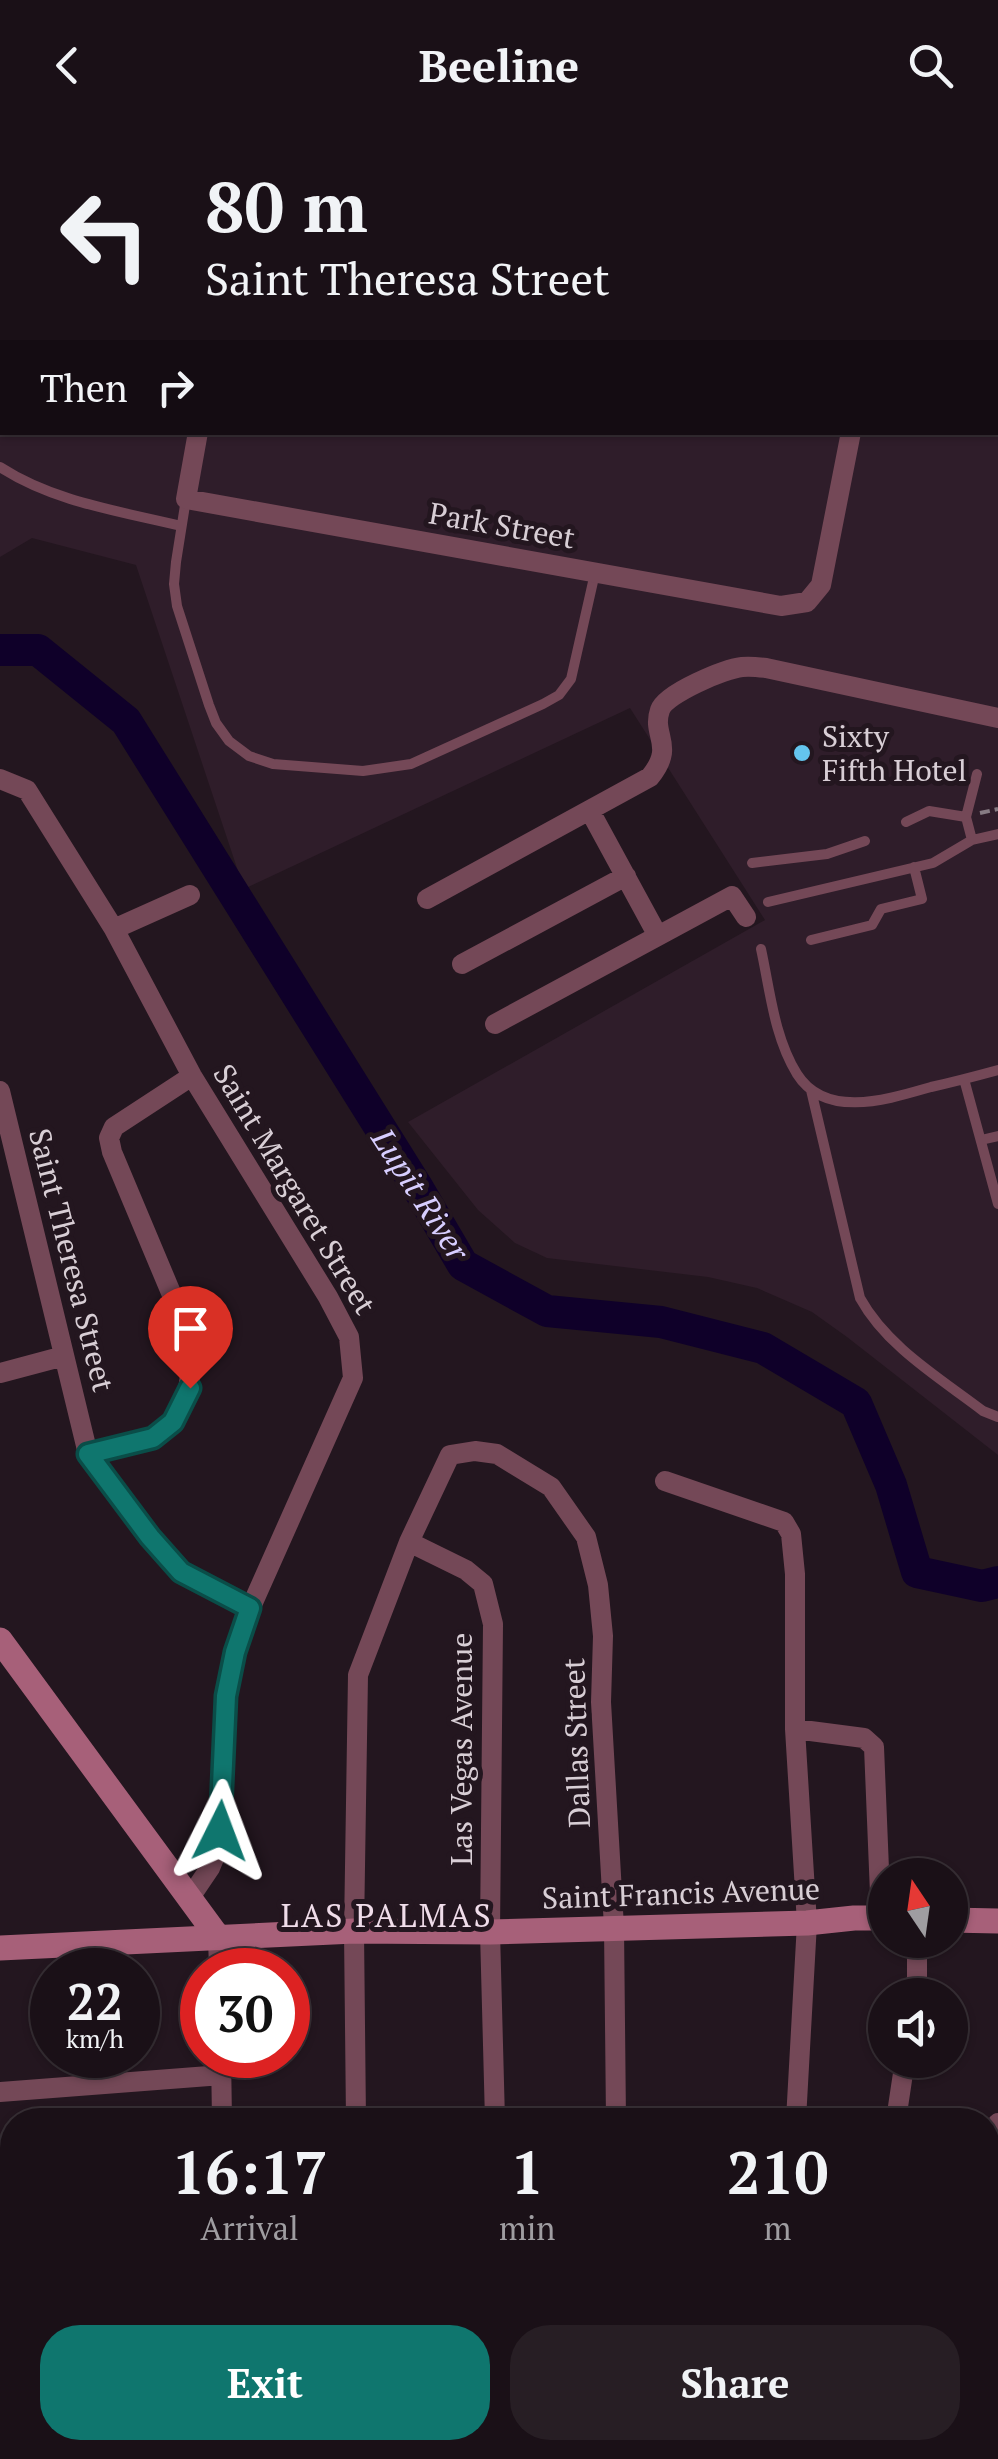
<!DOCTYPE html>
<html lang="en">
<head>
<meta charset="utf-8">
<style>
	body { margin:0; font-family:"PT Serif",serif; background:#271e24; color:#f1f3f6; height:100vh; display:flex; flex-direction:column; font-size:38px; white-space:nowrap }
	* { box-sizing:border-box; margin:0 }
	p { font-size:32px; color:#9f9da1 }
	.icon { flex:none; width:55px; height:55px; fill:none; stroke:currentColor; stroke-width:2; stroke-linecap:round; stroke-linejoin:round }
	.map { position:relative; flex:1; overflow:hidden }
	.details { position:absolute; left:0px; top:1978px; width:1000px; height:352px; display:flex; flex-direction:column; background:#1a1017; border-radius:40px 40px 0 0; box-shadow:0 2px 8px #0004,0 0 0 2px #383036 }
	.details>* { flex:none }
	.guide { position:absolute; left:0px; top:0px; width:1000px; height:305px; box-shadow:0 2px 8px #0004,0 0 0 2px #383036; background:#1a1017; color:#f1f3f6; overflow:hidden }
	.needle { width:65px; rotate:347deg }
	.fabs { position:absolute; left:868px; top:1728px; display:grid; gap:20px }
	.fabs a { display:grid; place-items:center; width:100px; height:100px; border-radius:50%; background:#1a1017; box-shadow:0 2px 8px #0004,0 0 0 2px #383036; font-size:50px }
	.speed { position:absolute; left:30px; top:1818px; display:flex; gap:20px; font-size:50px; font-weight:700; text-align:center }
	.speed>* { display:grid; place-content:center; width:130px; height:130px; border-radius:50%; background:#1a1017; box-shadow:0 2px 8px #0004,0 0 0 2px #383036; line-height:1 }
	.speed small { font-size:25px; font-weight:400 }
	.speed .limit { border:15px solid #d22; background:#fff; color:#111 }
	.pin { position:absolute; display:grid; place-items:center; width:85px; height:85px; color:#fff; margin:-102px -42px; border-radius:50% 50% 50% 0; rotate:-45deg; box-shadow:0 0 10px #0007 }
	.pin .icon { rotate:45deg }
	.me { position:absolute; width:110px; margin:-55px; rotate:3deg; stroke-linejoin:round; filter:drop-shadow(0 0 8px #0008) }
	.turn { display:flex; align-items:center; gap:35px; height:210px; padding:0 40px; font-size:45px }
	.turn .icon { width:130px; height:130px; stroke-width:2.5 }
	.turn b { display:block; font-size:70px; line-height:85px }
	.then { display:flex; align-items:center; height:95px; padding:0 40px; background:#0003; gap:20px; font-size:38px }
	.eta { display:flex; justify-content:space-evenly; align-items:center; height:170px; text-align:center }
	.eta b { font-size:60px; font-weight:700; line-height:70px }
	.cta { display:flex; gap:20px; margin-top:auto; padding:20px 40px }
	.cta a { flex:1; height:115px; border-radius:40px; background:#0f766e; color:#fff; font-size:40px; font-weight:700; line-height:115px; text-align:center }
	.cta a+a { background:#271e24; color:#f1f3f6 }
	header { display:flex; justify-content:space-between; align-items:center; height:130px; padding:0 40px; background:#1a1017; font-size:45px; font-weight:700 }
	.map>svg:first-child { display:block }
</style>
</head>
<body>
<header><svg class="icon" aria-label="back" viewBox="0 0 24 24"><path d="M15 5l-7 7 7 7"/></svg>Beeline<svg class="icon" aria-label="search" viewBox="0 0 24 24"><circle cx="10" cy="10" r="6"/><path d="M15 15l6 6"/></svg></header>
<div class="map">
<svg width="998" height="2329" viewBox="0 0 998 2329">
	<rect width="100%" height="100%" fill="#23161f"/>
	<!-- built -->
	<path fill="#2f1d2a" fill-rule="evenodd" d="M0,0H998V1325L847,1207L812,1182L757,1158L708,1147L547,1128L515,1113L478,1080L408,992L765,790L630,578L244,759L136,435L32,408L0,427ZM2,2H998V302H2Z"/>
	<g fill="none" stroke-linecap="round" stroke-linejoin="round">
		<!-- river -->
		<path stroke="#0f0029" stroke-width="32" d="M0,520H38L126,591L419,1060L463,1135L547,1181L661,1192L763,1218L856,1273L891,1355L917,1442L982,1456L998,1452"/>
		<!-- path -->
		<path stroke="#867b83" stroke-width="4" stroke-dasharray="10 5" stroke-linecap="butt" d="M980,683L998,679"/>
		<!-- lane -->
		<path stroke="#744857" stroke-width="10" d="M0,179V216
			M0,337C54,372 119,381 181,396
			M186,369L176,432L174,454L177,476L209,575L216,593L229,611L249,626L273,634L363,641L411,634L543,574L559,565L571,549L595,443
			M906,692L929,681L966,687
			M972,710L966,687L977,644
			M752,733L827,724L865,711
			M768,772L933,733L972,710L998,704
			M811,810L872,795L881,779L922,769L914,737
			M761,819C770,860 774,907 797,944C826,990 889,969 931,957C953,952 976,946 998,940
			M964,949L998,1074
			M811,960L860,1168C887,1217 940,1248 983,1281L998,1287
			M981,1010L998,1006"/>
		<!-- street -->
		<path stroke="#744857" stroke-width="20" d="M719,0L731,2
			M255,2L256,0
			M906,2V0
			M198,302L186,369L781,476L807,472L821,455L851,302
			M0,649L27,660L114,799L192,946L328,1167L349,1207L353,1248L251,1477L235,1522L227,1566L217,1721L210,1738L189,1769
			M590,681L658,806
			M427,769L650,647C676,615 651,606 660,580C666,563 725,539 742,537C750,536 758,537 766,538L998,588
			M114,799L190,765
			M462,834L626,746
			M495,894L732,766L746,787
			M0,961L88,1324L149,1407L181,1442L251,1477
			M0,1243L64,1226
			M88,1324C108,1319 130,1316 149,1309C190,1294 193,1244 190,1208L112,1022L109,1008L114,997L192,946
			M665,1351L784,1392L791,1404L795,1444V1599L807,1793L796,1990
			M409,1412L466,1440L483,1454L493,1494L490,1802L495,1990
			M795,1599L864,1608L874,1617L881,1788
			M218,1807L219,1840
			M914,1865L917,1847V1810
			M221,1925L222,1990
			M0,1962L222,1945
			M356,1990L354,1801L358,1545L409,1412L450,1325L475,1321L497,1324L551,1357L586,1407L598,1455L603,1506L601,1572L614,1797L616,1990
			M896,1990L905,1930
			M988,2028L998,1993
			M0,2100L12,2099
			M988,2169L998,2237
			M0,2235L12,2234
			M279,2318L285,2329
			M448,2318L454,2329
			M619,2318V2329
			M799,2318L800,2329
			M884,2318L886,2329
			M957,2329L998,2325"/>
		<!-- secondary -->
		<path stroke="#a76079" stroke-width="25" d="M0,1510L218,1807
			M950,1790L998,1791
			M0,1818L354,1801L490,1802L807,1793L854,1788H885"/>
	</g>
	<g fill="none" stroke-linecap="round" stroke-linejoin="round">
		<defs>
			<path id="route" d="M190,1258L173,1292L153,1308L88,1324L150,1407L181,1442L250,1478L235,1522L226,1566L220,1701"/>
		</defs>
		<!-- route casing -->
		<use href="#route" stroke="#0a4d48" stroke-width="25"/>
		<!-- route -->
		<use href="#route" stroke="#0f766e" stroke-width="18"/>
	</g>
	<!-- markers -->
	<circle fill="#64c5ee" stroke="#23161f" stroke-width="4" cx="802" cy="623" r="10"/>
	<g text-anchor="middle" dominant-baseline="central" stroke-width="10" stroke-linejoin="round" paint-order="stroke">
		<!-- street labels -->
		<g font-size="30" fill="#d8ced5" stroke="#23161f">
			<text transform="translate(502 395) rotate(10)">Park Street</text>
			<text transform="translate(295 1059) rotate(59)">Saint Margaret Street</text>
			<text transform="translate(72 1130) rotate(76)">Saint Theresa Street</text>
			<text transform="translate(576 1613) rotate(-92)">Dallas Street</text>
			<text transform="translate(461 1619) rotate(-90)">Las Vegas Avenue</text>
			<text transform="translate(681 1763) rotate(-2)">Saint Francis Avenue</text>
		</g>
		<!-- poi labels -->
		<g font-size="30" fill="#d8ced5" stroke="#23161f" text-anchor="start">
			<text x="822" y="606">Sixty<tspan x="822" dy="34">Fifth Hotel</tspan></text>
		</g>
		<!-- water labels -->
		<g font-size="32" font-style="italic" fill="#d7ceff" stroke="#23161f">
			<text transform="translate(421 1064) rotate(57)">Lupit River</text>
		</g>
		<!-- neighbourhood labels -->
		<g font-size="32" letter-spacing="2.5" fill="#f0ddea" stroke="#23161f">
			<text x="387" y="1785">LAS PALMAS</text>
		</g>
	</g>
</svg>
<div class="fabs">
<a><svg class="needle" viewBox="-14 -14 28 28"><path d="M0-13l5 13h-10z" fill="#e53935"/><path d="M0 13l5-13h-10z" fill="#9f9da1"/></svg></a>
<a><svg class="icon" aria-label="sound" viewBox="0 0 24 24"><path d="M4 9h4l5-4v14l-5-4H4zM17 9q2 3 0 6"/></svg></a>
</div>
<div class="speed"><div>22<small>km/h</small></div><div class="limit">30</div></div>
<div class="pin" style="left:190px;top:1258px;background:#d93025"><svg class="icon" aria-label="arrive" viewBox="0 0 24 24"><path d="M6 21V4h12l-3 4 3 4H6"/></svg></div>
<svg class="me" style="left:220px;top:1701px" viewBox="-20 -20 40 40"><path d="M0-17L14 15 0 8-14 15z" fill="#0f766e" stroke="#fff" stroke-width="4"/></svg>
<div class="guide">
<div class="turn"><svg class="icon" aria-label="left" viewBox="0 0 24 24"><path d="M17 20v-9H6M10 6l-5 5 5 5"/></svg><div><b>80 m</b>Saint Theresa Street</div></div>
<div class="then">Then<svg class="icon" aria-label="right" viewBox="0 0 24 24"><path d="M7 20v-9h11M14 6l5 5-5 5"/></svg></div>
</div>
<section class="details">
<div class="eta">
<div><b>16:17</b><p>Arrival</p></div>
<div><b>1</b><p>min</p></div>
<div><b>210</b><p>m</p></div>
</div>
<div class="cta"><a>Exit</a><a>Share</a></div>
</section>
</div>
</body>
</html>
